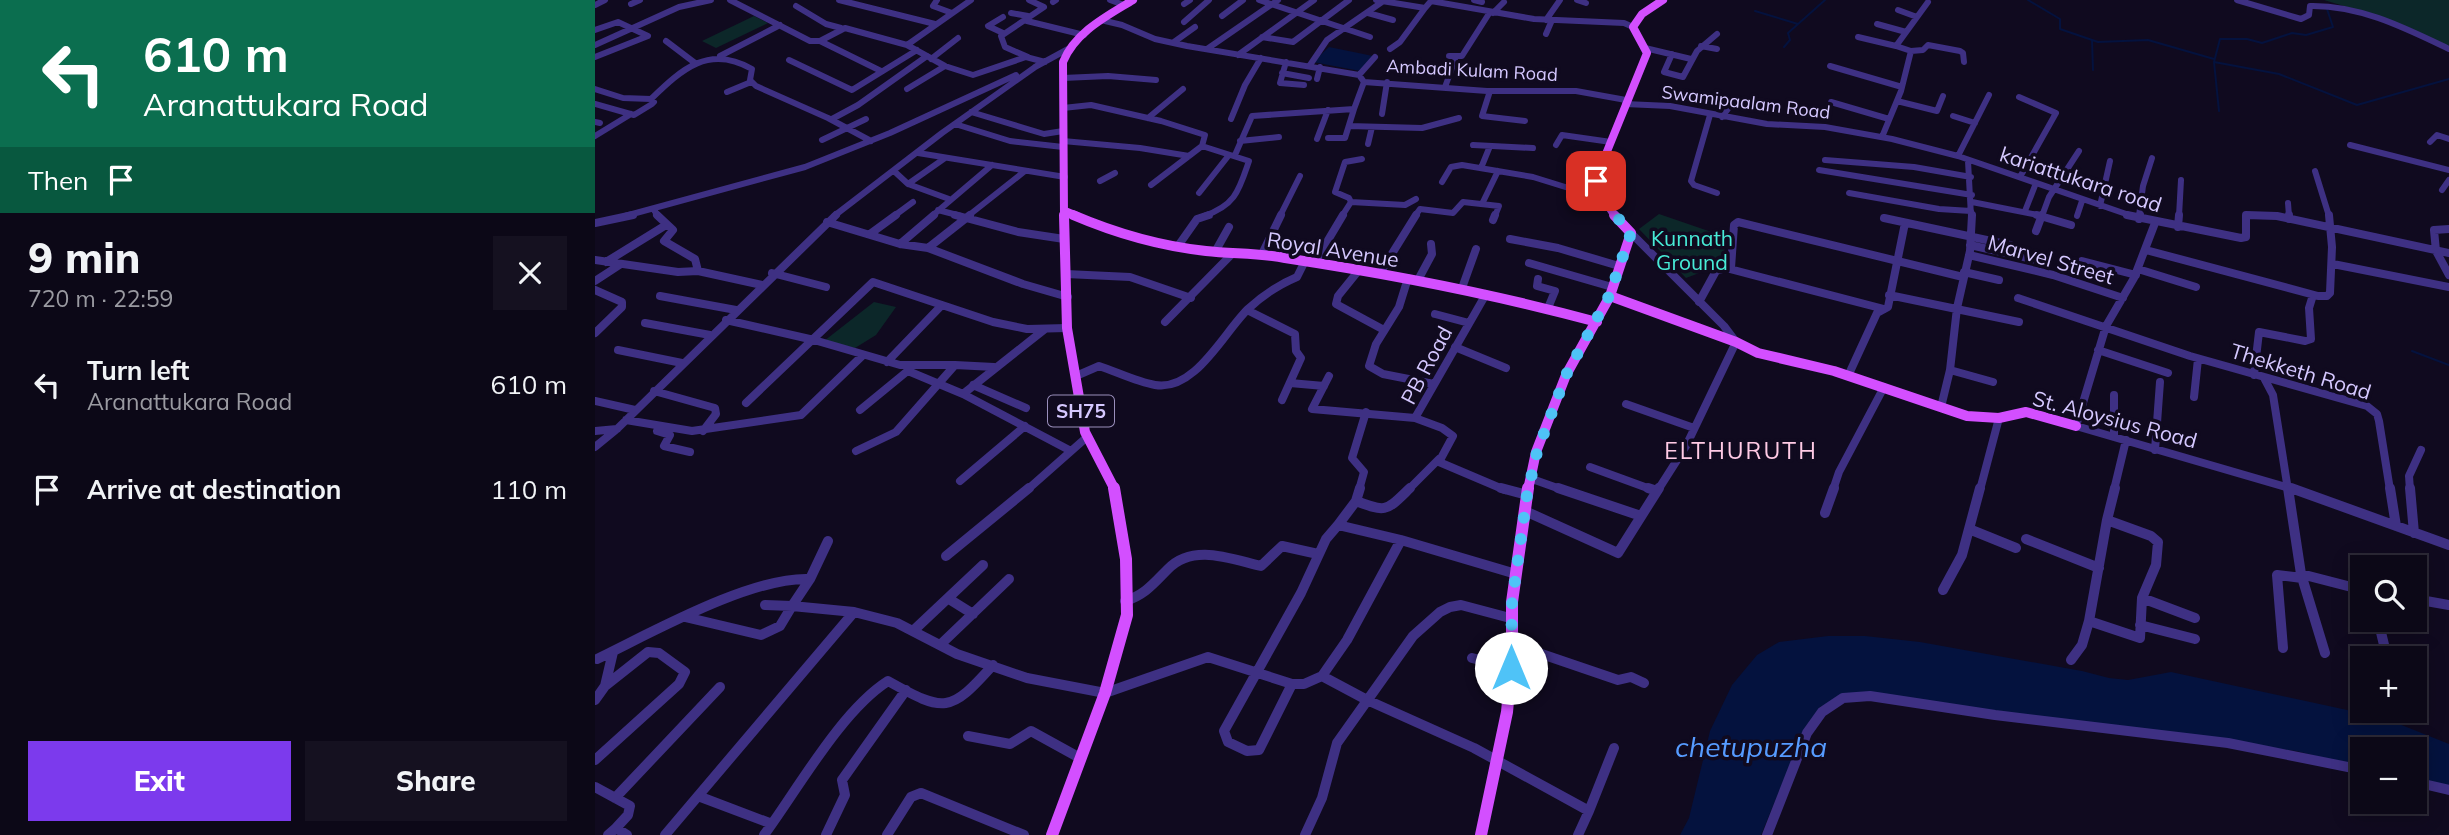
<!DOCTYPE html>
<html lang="en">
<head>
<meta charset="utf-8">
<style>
	body { margin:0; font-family:Mulish,sans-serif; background:#151120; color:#f1f3f6; height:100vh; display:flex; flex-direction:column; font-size:26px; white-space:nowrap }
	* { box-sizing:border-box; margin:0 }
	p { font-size:23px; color:#9a9aa1 }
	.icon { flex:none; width:38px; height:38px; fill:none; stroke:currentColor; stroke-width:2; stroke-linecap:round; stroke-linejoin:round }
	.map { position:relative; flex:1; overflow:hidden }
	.side { display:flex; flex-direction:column; background:#0c0817; width:595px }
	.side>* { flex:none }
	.hud { background:#0b6e4f; color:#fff; overflow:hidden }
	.controls { position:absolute; left:1755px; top:555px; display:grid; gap:14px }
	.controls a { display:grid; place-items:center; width:77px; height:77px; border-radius:0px; background:#0c0817; box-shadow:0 4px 18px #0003,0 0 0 2px #2c2936; font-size:35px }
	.pin { position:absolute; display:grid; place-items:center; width:60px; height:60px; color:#fff; margin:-30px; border-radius:14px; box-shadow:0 4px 10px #0006 }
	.me { position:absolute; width:77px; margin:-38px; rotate:0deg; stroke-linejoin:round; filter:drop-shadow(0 0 5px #0008) }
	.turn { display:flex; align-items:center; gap:24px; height:147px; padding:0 28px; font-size:32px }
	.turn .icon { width:91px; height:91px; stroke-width:2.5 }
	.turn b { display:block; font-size:49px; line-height:60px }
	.then { display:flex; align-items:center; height:66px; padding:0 28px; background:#0003; gap:14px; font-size:26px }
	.round { display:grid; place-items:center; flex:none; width:74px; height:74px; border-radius:0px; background:#151120 }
	.headline { display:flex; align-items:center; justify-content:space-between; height:119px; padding:0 28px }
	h1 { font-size:42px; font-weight:800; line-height:52px }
	.action { display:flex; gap:14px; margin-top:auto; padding:14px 28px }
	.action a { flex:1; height:80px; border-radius:0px; background:#7c3aed; color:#fff; font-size:28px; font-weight:800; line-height:80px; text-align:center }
	.action a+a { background:#151120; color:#f1f3f6 }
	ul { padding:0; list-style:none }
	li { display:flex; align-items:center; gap:21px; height:105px; padding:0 28px }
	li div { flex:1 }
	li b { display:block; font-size:26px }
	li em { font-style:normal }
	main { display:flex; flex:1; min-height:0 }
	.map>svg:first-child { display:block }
</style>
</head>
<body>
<main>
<section class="side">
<div class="hud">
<div class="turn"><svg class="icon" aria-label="left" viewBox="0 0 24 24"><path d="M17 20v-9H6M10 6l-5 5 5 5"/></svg><div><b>610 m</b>Aranattukara Road</div></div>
<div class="then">Then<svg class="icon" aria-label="arrive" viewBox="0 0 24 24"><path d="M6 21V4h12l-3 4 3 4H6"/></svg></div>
</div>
<div class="headline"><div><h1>9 min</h1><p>720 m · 22:59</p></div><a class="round"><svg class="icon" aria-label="close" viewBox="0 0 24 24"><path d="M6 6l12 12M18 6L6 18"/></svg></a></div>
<ul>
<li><svg class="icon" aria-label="left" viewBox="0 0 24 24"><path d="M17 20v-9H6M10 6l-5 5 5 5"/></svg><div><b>Turn left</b><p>Aranattukara Road</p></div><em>610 m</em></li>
<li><svg class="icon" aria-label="arrive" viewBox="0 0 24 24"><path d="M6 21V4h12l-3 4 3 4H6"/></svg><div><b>Arrive at destination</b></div><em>110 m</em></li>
</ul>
<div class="action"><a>Exit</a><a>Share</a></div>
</section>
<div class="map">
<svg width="1854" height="835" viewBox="0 0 1854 835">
	<rect width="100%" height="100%" fill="#100a1f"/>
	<!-- green -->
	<path fill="#0c2729" d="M1729,0H1854V47L1762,10Z
		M159,16L173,23L121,48L107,41Z
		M1064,214L1131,237L1128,264L1091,278L1044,229Z
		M279,302L301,307L281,335L260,348L229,341Z"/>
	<!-- water -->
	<path fill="#04123e" d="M734,47L778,56L765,71L718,62Z
		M1233,636H1270L1325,642L1487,671L1514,678L1533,680L1576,672L1789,718L1854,744V787L1820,779V749H1768L1767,767L1701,751L1248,696L1225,707L1211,726L1166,835H1085L1094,818L1115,731L1137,685L1162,655L1184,642Z"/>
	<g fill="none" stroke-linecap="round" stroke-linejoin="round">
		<!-- stream -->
		<path stroke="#04123e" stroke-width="2" d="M1433,0L1465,19V29L1503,42L1553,40L1619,59
			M1160,11L1203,24
			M1497,40L1498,70
			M1189,47L1195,40L1193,33L1230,0
			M1619,62L1684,74L1762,105L1854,79
			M1624,111L1619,62L1625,39H1652L1667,43L1697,33L1711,35L1738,27L1732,9
			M1817,351L1854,365"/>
		<!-- minor-far2 -->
		<path stroke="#3e3083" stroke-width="6" d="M135,0L215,41H225L250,28L312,45L350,66L378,75L431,57L450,62
			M244,0L340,24
			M342,0L338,6L357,13
			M515,0L529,5
			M664,0L775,37
			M781,0L830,8L836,1L939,19L1029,23L1038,27
			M879,0L887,2
			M982,0L991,3
			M1642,0L1706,19L1714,15L1715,6C1765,5 1810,28 1854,49
			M458,2L461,0
			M36,4L45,0
			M589,4L595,0
			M0,5L10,0
			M201,6L231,24L246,28
			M1303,10L1322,17
			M416,13L433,16
			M773,13L798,20
			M898,13L909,2
			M627,16L648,0
			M408,17L393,26L408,33
			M506,20L527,25L560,39L592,46L764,75L769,82L892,91H981L1031,100
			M951,20L965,0
			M432,21L489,35
			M589,22L614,0
			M1282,24L1311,32
			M0,30L23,22L53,36L0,57
			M951,34L957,20
			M667,37L698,42L754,0
			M1263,37L1301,46
			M71,41L100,63
			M225,41L286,71
			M579,42L600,27
			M0,45L84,7L116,0
			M312,45L376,0
			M1106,46L1122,49
			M1050,48L1096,59
			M612,49L683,0
			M795,49L805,42L830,8
			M1316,51L1328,50L1333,45L1365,51L1368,53L1369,62
			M1077,54L1069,72L1088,77L1102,51L1122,34
			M643,55L719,0
			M125,56L185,25
			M854,56H867L895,12
			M433,57L410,47L406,36L449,7L434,0
			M336,59L363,38
			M194,60L257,90L322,50
			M691,62L685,83L709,85
			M715,65L732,40L787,2
			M1235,66L1307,87
			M440,67L473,49
			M687,73L714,78
			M764,75L780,57
			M468,78L513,76L561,80
			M722,79L725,67
			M850,87L860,60
			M0,89L28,98L56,99C87,69 114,44 157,69L155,80L161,86L233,118L276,141
			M312,89L350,66
			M895,91L887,116L930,121
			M132,92L156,82
			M1424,97L1461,113L1425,177
			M1302,101L1342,111L1348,96
			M1236,102L1294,119
			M0,104L39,115L57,104L59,102L56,99
			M1030,104L1075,106L1172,124L1230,127L1297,139L1363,156L1537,216
			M468,108L496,105L566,121L610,135L607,146L556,185
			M376,112L449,134L468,131
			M787,114L792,82
			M1115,115L1096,181L1099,185L1122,193
			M1358,116L1380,123
			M1127,117L1138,102
			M553,118L588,89
			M237,119L263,105L332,56
			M636,119L650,85L666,58
			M0,122L5,123
			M360,124L415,141L468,147
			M754,126L827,128L864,118
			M0,136L36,114
			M1287,137L1306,91L1316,51L1301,46L1333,2
			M733,138H750L759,109
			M722,139L733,110
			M227,140L271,119
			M468,141L545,148L594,156
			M645,141L684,137
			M1835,142L1842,135L1854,139
			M773,144L777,127
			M878,145L938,148
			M961,145L967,135L1016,142
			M1755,145L1854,170
			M607,146L654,161C644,190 641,205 609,216
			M323,153L470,177
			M640,155L657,116L759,109L769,82
			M1363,156L1394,95
			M1230,160L1319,167L1376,177
			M1373,161L1376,216
			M886,168L895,146
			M1224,170L1377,195
			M299,171L313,184L354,199
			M1720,171L1734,216
			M505,181L520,173
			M847,182L856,167L867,165L938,177L1009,199
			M313,184L350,158
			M1847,190L1854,180
			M604,193L634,155
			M1254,193L1344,209L1376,211
			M756,202L810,205L821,199
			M1377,202L1448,216
			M1693,203L1694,216
			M887,204L903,171
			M1505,206L1515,161
			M59,210L63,216
			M343,210L366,216
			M1430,211L1441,183
			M30,216L210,167L295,133L421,75
			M239,216L347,133L443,65
			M299,216L318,202
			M337,216L397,165
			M373,216L430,171
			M685,216L705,176
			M747,216L756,202L754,198L740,192L750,162L767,159
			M820,216L825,209L858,213L868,202L904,206L900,216
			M1447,216L1454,197L1484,151
			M1482,216L1487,201
			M1544,216L1548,186L1557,158
			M1584,216L1586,180
			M1651,216H1684"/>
		<!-- minor-far1 -->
		<path stroke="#3e3083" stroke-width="8" d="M62,215L78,230L69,241L100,259L103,271
			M360,215L423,232L469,239
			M1442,215L1476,225
			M1532,215L1646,238L1651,237V215L1682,216L1854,253
			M1694,215V219
			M1289,218L1415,245
			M1544,219L1545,215
			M898,220L900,215
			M232,222L305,244L333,248L428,284L473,297
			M0,223L38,215
			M1560,223L1539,278L1511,326L1481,426L1701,490
			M1583,227L1584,215
			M1854,229L1839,230L1841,251L1854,275
			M1441,231L1447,215
			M1036,233L1129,326L1141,342L1091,446L1063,490
			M275,234L301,215
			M915,239L963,248L1024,266
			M305,244L339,215
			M1375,245L1446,261
			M583,246L602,219L614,215
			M333,248L375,215
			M1551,250L1723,296H1732L1735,293L1737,247L1734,215
			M620,252L634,227
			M667,254L686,215
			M1374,255L1458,275L1528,298
			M0,260L83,272L103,271L167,285
			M1487,261L1541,275
			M11,262L71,225
			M720,262L748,215
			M934,263L1017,287
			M1738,264L1854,287
			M1136,268L1139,225L1143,222L1368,277
			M1543,269L1601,287
			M764,270L743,296L741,304L789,330
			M1369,272L1404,280
			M177,273L231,287
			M785,273L821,215
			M471,274L535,277L596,298
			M813,278L804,307L781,344L774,366L788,374L839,384
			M943,279L942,286L960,291L953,308
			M823,280L837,254L836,244
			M0,281L26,264
			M867,288L881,249
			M0,290L27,302V307L0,333
			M891,294L820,418L847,428L858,436L844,462L910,490
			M1294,295L1424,322
			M65,296L141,310
			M1423,298L1595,356L1772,406L1782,414L1784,421L1795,490
			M1104,302L1121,271L1131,268L1289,309
			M652,310L700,334L701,351L706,358L687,400
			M840,314L874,323
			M131,320L219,340L305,365H360
			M570,322L638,253
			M50,323L115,335
			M860,347L911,368
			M23,350L87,363
			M1503,350L1573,373
			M292,362L346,306
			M1355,370L1398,382
			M313,371L368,394L476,451
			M1659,375L1664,332L1710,341L1716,339L1714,308L1718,295
			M481,376L504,366C522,372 542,382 560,385C600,392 629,332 653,309C668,295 683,285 702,277L710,261
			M734,376L717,409L820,418
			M1253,376L1282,313L1293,307L1310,223
			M1669,378L1678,395L1693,490
			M695,383L729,386
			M378,385L431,408
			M59,391L120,408L121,414L108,431
			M368,394L450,329
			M1519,395V437
			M1599,397L1603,359
			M0,401L40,410
			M151,403L278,282L398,322L432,329L472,328
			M1031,404L1099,428
			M1346,407L1355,370L1362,308L1375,251L1377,215
			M265,410L315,369
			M31,420L97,431L206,415L267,356
			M0,431L22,429
			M62,431L75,435L69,446L95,452
			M0,447L22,429L241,215
			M1560,450L1565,382
			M261,451L301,432L360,365L399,367
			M995,467L1058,490
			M937,479L968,490
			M365,481L430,426
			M432,490L492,437
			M764,490L769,472L757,458L771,412
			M813,490L844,459
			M1238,490L1244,472L1289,387
			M1385,490L1404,418
			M1519,490L1531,440
			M1815,490L1814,476L1826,450"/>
		<!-- minor -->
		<path stroke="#3e3083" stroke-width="10" d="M906,488L932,495
			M963,488L1046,516
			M1053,488L1062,491
			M1693,488L1706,574L1730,653
			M1696,488L1854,545
			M1795,488L1801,526
			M1815,488L1819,533
			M761,501C792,513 791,511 815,488
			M930,511L1023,553L1064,488
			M1230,513L1239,488
			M1512,520L1556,536L1563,542L1561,565L1547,598L1545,638L1494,621Z
			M1512,520L1520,488
			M1374,529L1421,548
			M1431,539L1504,568
			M806,540L921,574
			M351,556L434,488
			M1706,574L1768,590
			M1348,590L1367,555L1385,488
			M1547,598L1600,618
			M354,599L378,614
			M1820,599L1854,605
			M530,601C550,595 559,583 573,569C598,543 636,559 666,566L687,546L723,554
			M170,605L197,606L215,579L233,541
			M90,617L166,635L185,626L197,606L259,612L302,623L362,654L432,678L510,693L613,657L697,684H709L727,676L772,700L879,748L994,811L983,835
			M1783,620L1791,653
			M1545,625L1600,639
			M318,631L388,565
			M917,644L1023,680L1036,677L1049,683
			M345,645L414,579
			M1688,648L1682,575L1707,578
			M877,658L916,668
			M2,659C56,633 157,576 215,579
			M1476,660L1487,645L1494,621
			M727,676L752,640L806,540L743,525L761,501L765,488
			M697,684L664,750L652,751L633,742L629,731L706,593L731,539L743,525
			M0,700L10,686L18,652
			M373,736L415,744L436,731L485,758
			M0,760L84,684L90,672L64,653L53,652L10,686
			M1820,782L1854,790
			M0,787L35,806L33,815L21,828
			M103,796L177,824
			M20,798L125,687
			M994,811L1019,748
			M13,835L21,828L32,835
			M70,835L259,612
			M169,835C203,789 246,711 293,681C350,713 355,713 398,665
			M231,835L250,795L247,780L311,690
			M292,835L316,797L326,793L429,835
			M710,835L727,798L742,743L818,636L845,612L855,607L866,605L915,618
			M1172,835L1212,733L1227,712L1248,698L1275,696L1400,715L1633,743L1768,770"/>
		<!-- major-far2 -->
		<path stroke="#d34fff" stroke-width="8" d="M470,211L482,216
			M469,216L468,62C480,32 512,16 538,0
			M1020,216L1004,192L1002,176L1052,53L1038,27L1047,14L1068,0"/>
		<!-- major-far1 -->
		<path stroke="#d34fff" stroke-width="10" d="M469,215L472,328L490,432L520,490
			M478,215C520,233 565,246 611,251C637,254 664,253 690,258C795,274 899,294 1002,322
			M1015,296L1141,342L1163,353L1239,371L1372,416L1404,418L1431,412L1481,426
			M933,490L941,452L971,375L1015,296L1036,233L1019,215"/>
		<!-- major -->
		<path stroke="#d34fff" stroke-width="12" d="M457,835L510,693L532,615L531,559L519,488
			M886,835L912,712L917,659V602L933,488"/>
	</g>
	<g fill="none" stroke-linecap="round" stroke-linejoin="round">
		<!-- route -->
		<path stroke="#4fc3f7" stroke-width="12" stroke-dasharray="0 21.6" d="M916,668L917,602L932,495L942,452L971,375L1014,296L1036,233L1014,208L1001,181"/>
	</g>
	<g text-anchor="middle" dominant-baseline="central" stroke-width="7" stroke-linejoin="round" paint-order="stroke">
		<!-- far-street labels -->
		<g font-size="18" fill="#d5c8ff" stroke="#100a1f">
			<text transform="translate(877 70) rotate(3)">Ambadi Kulam Road</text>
			<text transform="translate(1151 102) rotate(7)">Swamipaalam Road</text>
		</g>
		<!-- shield labels -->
		<rect fill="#100a1f" stroke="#9a8fbc" stroke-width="2" x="453" y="395.5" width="66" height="31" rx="5"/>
		<g font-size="19" font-weight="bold" fill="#d5c8ff">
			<text x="486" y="411">SH75</text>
		</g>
		<!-- street labels -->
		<g font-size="21" fill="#d5c8ff" stroke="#100a1f">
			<text transform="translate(1486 179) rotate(18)">kariattukara road</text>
			<text transform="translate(738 249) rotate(9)">Royal Avenue</text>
			<text transform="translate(1456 259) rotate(16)">Marvel Street</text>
			<text transform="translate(831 365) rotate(-62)">PB Road</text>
			<text transform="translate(1706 371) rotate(17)">Thekketh Road</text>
			<text transform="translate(1520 419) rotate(15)">St. Aloysius Road</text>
		</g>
		<!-- park labels -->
		<g font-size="21" fill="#48ebd7" stroke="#100a1f">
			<text x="1097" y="238">Kunnath<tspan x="1097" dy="24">Ground</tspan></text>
		</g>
		<!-- neighbourhood labels -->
		<g font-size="23" letter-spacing="2" fill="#ffcae5" stroke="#100a1f">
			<text x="1146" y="450">ELTHURUTH</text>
		</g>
		<!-- near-water labels -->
		<g font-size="28" font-style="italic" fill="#569bff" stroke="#100a1f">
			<text x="1156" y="746">chetupuzha</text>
		</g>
	</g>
</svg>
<div class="controls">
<a><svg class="icon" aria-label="search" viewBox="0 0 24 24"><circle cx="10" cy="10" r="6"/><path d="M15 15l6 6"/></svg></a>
<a>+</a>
<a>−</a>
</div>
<div class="pin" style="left:1001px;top:181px;background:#d93025"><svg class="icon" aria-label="arrive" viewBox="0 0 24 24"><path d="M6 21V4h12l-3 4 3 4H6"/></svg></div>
<svg class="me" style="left:916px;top:668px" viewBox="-20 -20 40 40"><circle r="19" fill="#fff"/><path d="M0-13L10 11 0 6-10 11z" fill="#4fc3f7"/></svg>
</div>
</main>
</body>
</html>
